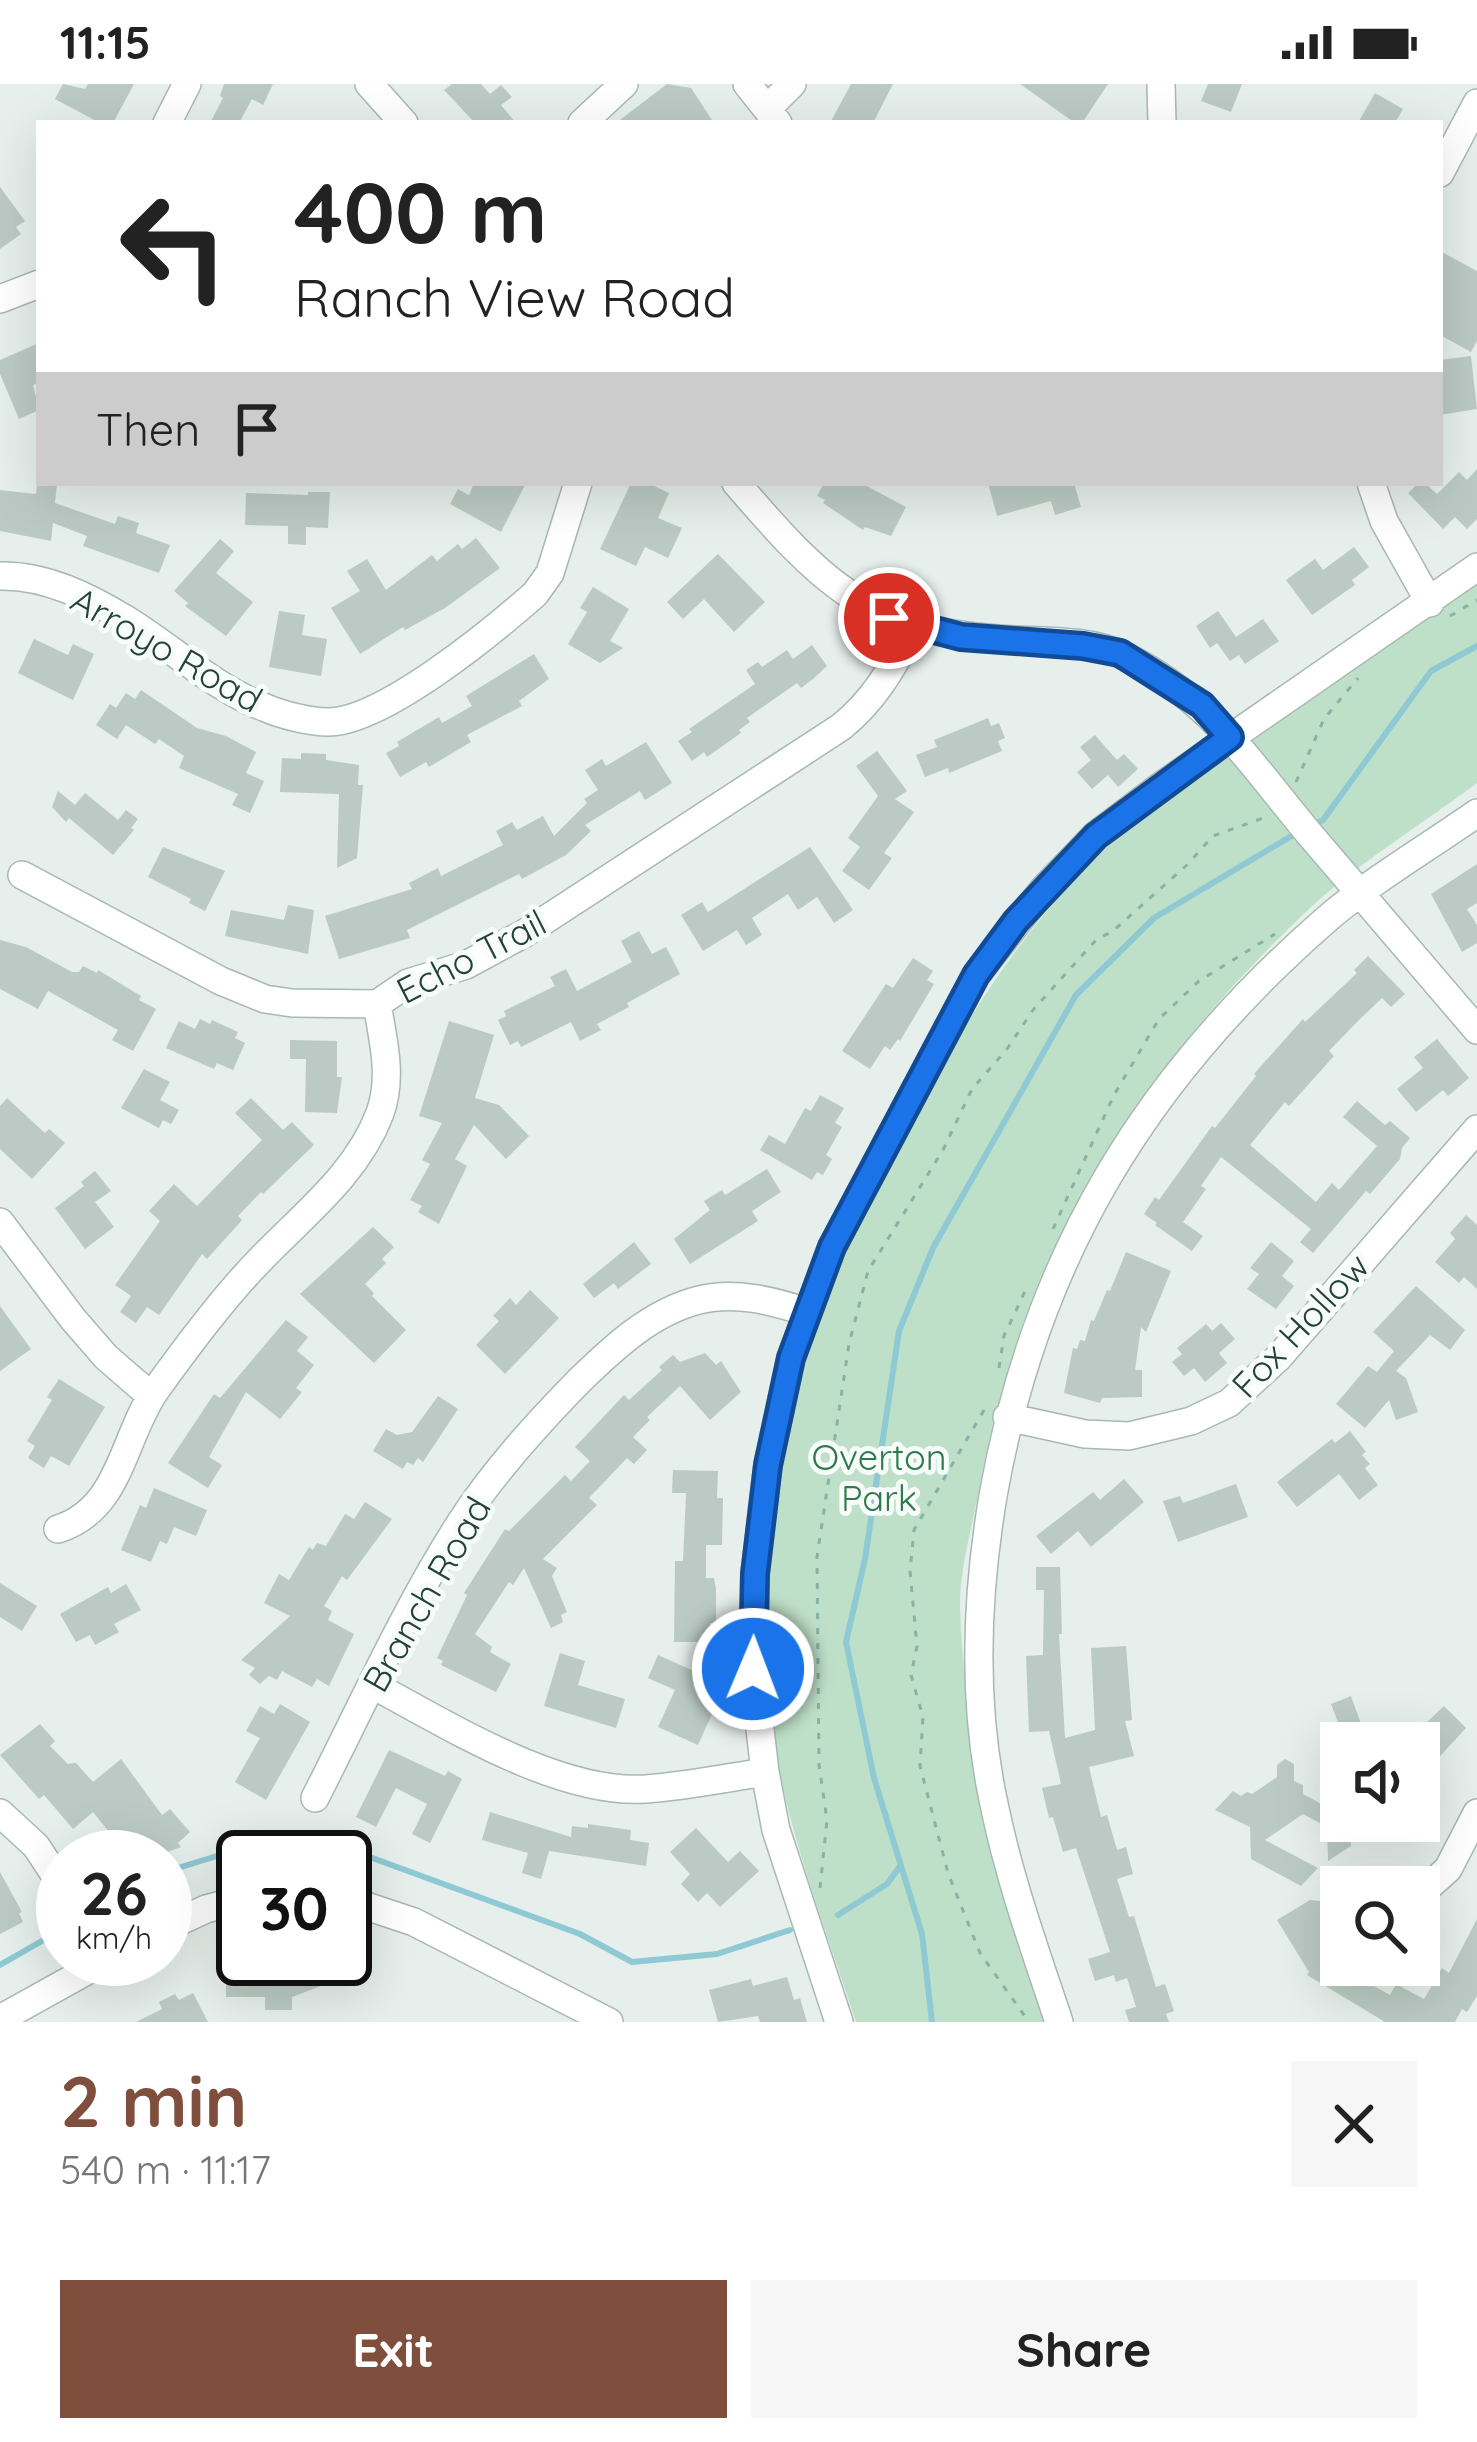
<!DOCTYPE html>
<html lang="en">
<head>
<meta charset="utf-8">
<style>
	body { margin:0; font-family:Quicksand,sans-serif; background:#f6f6f6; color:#222; height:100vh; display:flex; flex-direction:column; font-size:45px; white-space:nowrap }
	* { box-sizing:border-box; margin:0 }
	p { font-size:39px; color:#767676 }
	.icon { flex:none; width:66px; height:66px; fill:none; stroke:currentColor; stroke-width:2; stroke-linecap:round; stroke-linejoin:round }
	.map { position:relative; height:1938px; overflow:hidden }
	.drawer { display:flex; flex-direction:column; background:#fff; flex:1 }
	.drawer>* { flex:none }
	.hud { position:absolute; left:36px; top:36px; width:1407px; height:366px; border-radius:0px; box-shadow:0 12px 48px #0002; background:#fff; color:#222; overflow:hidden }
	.tools { position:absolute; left:1320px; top:1638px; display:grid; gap:24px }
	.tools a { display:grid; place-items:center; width:120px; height:120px; border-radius:0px; background:#fff; box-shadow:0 12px 48px #0002; font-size:60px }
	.speed { position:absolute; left:36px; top:1746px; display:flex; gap:24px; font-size:60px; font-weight:700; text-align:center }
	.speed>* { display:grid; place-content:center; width:156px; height:156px; border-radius:50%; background:#fff; box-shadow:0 12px 48px #0002; line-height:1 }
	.speed small { font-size:30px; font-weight:400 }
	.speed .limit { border:6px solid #111; border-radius:18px; background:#fff; color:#111 }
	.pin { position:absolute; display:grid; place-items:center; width:102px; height:102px; color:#fff; margin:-51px; border:6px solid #fff; border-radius:50%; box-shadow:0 3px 12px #0007 }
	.me { position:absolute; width:132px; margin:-66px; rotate:1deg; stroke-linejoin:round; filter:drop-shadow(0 0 9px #0008) }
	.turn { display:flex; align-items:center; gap:42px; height:252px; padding:0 60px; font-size:54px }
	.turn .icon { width:156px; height:156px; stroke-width:2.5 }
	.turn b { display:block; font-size:84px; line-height:102px }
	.then { display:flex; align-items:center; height:114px; padding:0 60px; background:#0003; gap:24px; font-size:45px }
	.round { display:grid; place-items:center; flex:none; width:126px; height:126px; border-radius:0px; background:#f6f6f6 }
	.head { display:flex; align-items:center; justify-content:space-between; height:204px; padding:0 60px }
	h1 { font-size:72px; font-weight:700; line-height:90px; color:#804e3d }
	.button { display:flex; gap:24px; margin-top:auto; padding:24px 60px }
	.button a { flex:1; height:138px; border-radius:0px; background:#804e3d; color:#fff; font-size:48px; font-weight:700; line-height:138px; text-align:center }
	.button a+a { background:#f6f6f6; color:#222 }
	.status { display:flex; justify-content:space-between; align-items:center; height:84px; padding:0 60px; background:#fff; direction:ltr }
	.status svg { height:33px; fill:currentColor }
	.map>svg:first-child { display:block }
</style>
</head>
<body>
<div class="status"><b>11:15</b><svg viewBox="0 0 49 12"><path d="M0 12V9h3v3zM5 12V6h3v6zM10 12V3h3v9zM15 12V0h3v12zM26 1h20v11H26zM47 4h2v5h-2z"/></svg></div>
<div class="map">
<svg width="1477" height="1938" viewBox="0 0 1477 1938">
	<rect width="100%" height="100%" fill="#e6efeb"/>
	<!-- green -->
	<path fill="#bfe0c8" d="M1477,499V699C1424,739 1357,780 1310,824C1142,982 1022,1168 981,1396C974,1436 960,1481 960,1521C963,1665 1009,1801 1046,1938H856C829,1855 797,1772 779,1686C746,1528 770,1354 828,1204C848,1151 877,1100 904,1050C964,937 1030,829 1128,744C1205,677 1294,622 1379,565C1412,544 1448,524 1477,499Z"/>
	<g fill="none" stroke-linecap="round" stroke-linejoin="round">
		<!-- stream -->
		<path stroke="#8ec9d4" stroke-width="6" d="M1310,742L1323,736L1431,587L1477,562
			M165,1788L220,1771L287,1761L345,1764L580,1850L632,1878L717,1870L790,1846
			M838,1831L887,1800L900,1782
			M0,1881L63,1845
			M932,1938L922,1850L874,1694L846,1558L865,1475L899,1247L933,1164L1076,911L1154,834L1298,748"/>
	</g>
	<!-- building -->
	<path fill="#bbcac4" d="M63,0L85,5L88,0H134L113,39H100L55,15Z
		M273,0L263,21L252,15L239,39H210L223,14L220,12L224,0Z
		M452,0H481L490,10L501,1L512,13L501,21L516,39H475L444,6Z
		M667,0L691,4L714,39H616Z
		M851,0H893L873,39H830Z
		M1020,0H1108L1082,39H1075Z
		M1208,0H1242L1231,28L1201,17Z
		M1375,9L1403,25L1395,39H1358Z
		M0,103L25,137L16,143L21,150L0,165Z
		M1440,167L1477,187V257L1471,268L1440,251Z
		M39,259V298L33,301L39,326L19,335L0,290V276Z
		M1471,272L1477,325L1440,331V276Z
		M1477,385V435L1467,445L1455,433L1443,445L1408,409L1418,399H1425L1437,410L1459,388L1467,396Z
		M37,399H57L55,419L115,440L118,432L139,439L136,449L170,461L159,489L83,462L87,452L53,439L51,457L0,447V406L36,410Z
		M474,399H526L501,448L450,420L458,405L469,411Z
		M631,399H648L669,409L658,434L682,444L668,474L645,463L636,482L600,465Z
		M824,399H861L906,423L891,452L865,443L863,446L823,419L825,416L817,412Z
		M988,399H1074L1081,423L1055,431L1051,417L997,432Z
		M308,408H330L328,444L306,443V461L288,460V442L245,441L246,409L308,411Z
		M476,454L500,484L445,524L405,546L403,543L360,570L331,524L360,507L347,487L367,475L386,506L432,471L437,477L458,460L462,465Z
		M220,455L234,467L216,489L253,518L226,552L185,522L188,519L174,507Z
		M1354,463L1369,483L1352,496L1355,501L1312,531L1286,496L1315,475L1323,486Z
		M718,470L765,518L734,548L704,515L683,535L667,518Z
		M593,503L629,525L610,557L623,564L600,579L568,560L587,528L580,524Z
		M279,527L305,531L302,551L327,555L321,592L269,583Z
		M1218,527L1236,553L1263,535L1279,557L1245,580L1239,571L1230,577L1217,559L1210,564L1196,542Z
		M34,555L68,571L73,560L94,570L73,616L18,589Z
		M812,561L827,582L813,595L801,604L797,599L747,634L750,638L739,646L741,649L707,673L704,668L692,677L678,657L692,648L689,645L755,600L746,586L758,578L762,583L787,566L793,575Z
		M534,570L549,595L519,617L522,622L467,651L471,658L429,683L426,678L400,693L386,669L399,662L397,658L439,633L442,639L472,622L466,612Z
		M141,606L197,644L226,652L256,668L246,689L264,697L250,729L232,721L238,710L179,684L184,672L159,655L155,660L126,641L117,655L96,641L110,620L116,624L126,609L135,615Z
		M988,634L991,642L999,639L1005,654L998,657L1002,667L949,689L948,684L925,693L916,671L937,663L934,656Z
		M1095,651L1117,676L1124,670L1138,685L1118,703L1108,691L1092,705L1077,688L1091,676L1080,663Z
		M646,658L672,699L645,716L640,707L585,741L591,747L566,771L522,795L519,790L407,846L410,854L339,875L325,832L412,805L409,799L438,784L441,792L503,761L496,747L512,738L517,746L543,732L554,752L587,719L584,715L598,706L585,686L602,675L606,682Z
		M877,667L907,707L895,715L914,728L884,769L892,774L869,806L842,787L860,763L848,754L878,712L856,682Z
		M301,669L326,670V676L359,681L358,701H363L357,774L337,784L339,710L280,708L282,674L301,675Z
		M58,707L75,721L85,709L118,736L126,726L138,735L131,744L134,746L113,771L69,734L66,738L52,723Z
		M163,763L225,787L205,827L189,819L191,815L148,793Z
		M810,763L853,826L834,839L817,813L798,826L788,810L752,834L762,851L746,861L737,846L703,867L681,831L702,818L708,828Z
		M1477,780V819L1467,825L1477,841V859L1462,868L1431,810Z
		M288,821L314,826L308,870L225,852L231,826L284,836Z
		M639,847L652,870L666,863L680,890L627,919L629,923L597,940L601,946L580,957L571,938L521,963L518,957L510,961L498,936L506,932L504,927L555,902L550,893L566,885L577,907L632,878L621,857Z
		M0,856L26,863L72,888H79L83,882L97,889L98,886L141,912L139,916L156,925L133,967L112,956L118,946L48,907L38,925L0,905Z
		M1368,872L1405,910L1391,923L1382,914L1355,940L1329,967L1334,972L1289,1022L1285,1018L1250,1061L1316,1118L1332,1099L1339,1106L1377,1062L1343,1033L1357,1017L1385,1041L1390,1037L1410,1054L1402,1064L1400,1075L1370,1110L1366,1107L1313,1169L1300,1158L1311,1145L1221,1073L1201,1102L1206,1105L1183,1138L1203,1152L1192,1167L1155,1141L1157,1139L1144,1130L1155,1113L1159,1116L1212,1042L1215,1044L1256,992L1254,990L1303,935L1305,938L1357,889L1354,886Z
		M913,874L933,887L927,896L934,900L900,957L898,955L890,966L885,962L870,985L842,967L886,900L893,904Z
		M200,935L210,940L212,936L238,948L235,954L245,959L233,986L217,979L214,985L166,964L179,937L195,945Z
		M449,937L494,951L475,1014L499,1021L529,1052L506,1075L474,1041L455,1075L467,1082L439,1140L418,1128L422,1122L410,1116L430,1080L422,1076L442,1039L419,1032Z
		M1437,955L1469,994L1448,1012L1443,1006L1416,1028L1397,1005L1423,984L1414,973Z
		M290,956L337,957V993H342L337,1029L305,1028L306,975H290Z
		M144,985L170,998L160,1016L179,1026L171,1040L163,1036L159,1044L121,1024Z
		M820,1011L844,1024L835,1039L842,1043L826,1071L832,1075L823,1091L817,1088L812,1096L760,1066L769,1051L785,1060L805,1024L811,1027Z
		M7,1014L45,1049L49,1045L65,1059L32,1095L0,1065V1022Z
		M251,1014L283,1046L292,1038L314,1061L263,1110L261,1108L238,1132L242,1136L207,1175L202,1170L159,1231L147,1223L136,1239L120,1228L131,1212L115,1201L160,1137L149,1127L174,1100L197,1122L262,1056L235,1029Z
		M767,1085L781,1108L752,1127L758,1137L690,1180L674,1155L710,1126L704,1117L722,1106L725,1111Z
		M95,1087L111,1107L95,1118L114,1143L85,1165L55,1124L84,1102L81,1098Z
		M1466,1131L1477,1141V1205L1464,1193L1459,1199L1435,1178L1455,1155L1450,1149Z
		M373,1143L394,1163L382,1175L386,1179L365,1200L374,1209L372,1212L406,1246L374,1279L300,1210Z
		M634,1158L651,1180L618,1205L614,1199L594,1214L583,1200Z
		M1271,1158L1294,1177L1282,1192L1294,1202L1276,1225L1247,1205L1259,1190L1250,1184Z
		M1126,1168L1171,1187L1146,1248L1141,1243L1135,1286H1142V1313L1102,1314L1100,1319L1064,1309L1073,1264L1077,1265L1080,1256L1085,1257L1091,1236L1094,1237L1107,1206L1110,1207Z
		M1416,1202L1465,1246L1450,1266L1430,1251L1396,1287L1406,1294L1418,1328L1396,1336L1389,1316L1365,1344L1336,1320L1368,1282L1377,1288L1394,1267L1373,1248Z
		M530,1206L559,1234L505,1290L476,1261L499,1237L493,1232L510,1214L516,1221Z
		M0,1222L31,1265L0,1287Z
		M286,1236L308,1253L297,1267L314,1281L296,1304L302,1308L280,1335L246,1308L209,1373L222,1381L208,1404L168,1379L214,1310L220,1314Z
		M1221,1239L1235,1255L1219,1269L1227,1279L1205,1298L1194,1284L1184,1292L1172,1278L1182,1270L1177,1264L1206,1240L1212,1247Z
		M705,1269L716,1281L721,1277L741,1308L710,1336L680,1302L647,1333L650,1336L633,1353L647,1366L634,1380L627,1374L589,1414L597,1421L543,1475L557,1484L552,1492L567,1528L561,1531L563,1538L551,1544L524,1484L513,1501L509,1498L475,1550L492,1563L490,1568L511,1580L496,1608L441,1581L443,1577L437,1574L467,1511L464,1509L505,1445L509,1447L565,1391L571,1397L590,1377L575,1363L624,1311L629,1316L662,1286L659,1283L673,1271L680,1278Z
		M59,1295L105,1323L69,1382L51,1372L44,1384L28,1374L35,1362L27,1357L52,1316L47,1313Z
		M438,1312L458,1325L423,1378L418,1374L413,1381L407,1378L403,1385L373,1367L386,1345L397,1351L412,1348Z
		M1350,1347L1366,1368L1362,1371L1370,1380L1365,1384L1378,1401L1359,1416L1339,1390L1297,1423L1277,1398L1332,1355L1335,1359Z
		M673,1386L718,1387L717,1414H723L722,1461H706V1494H714L716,1505V1539H710V1558H674L675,1477H683L686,1409H672Z
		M1124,1395L1144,1418L1091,1463L1078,1447L1051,1470L1036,1452L1093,1408L1100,1416Z
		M1236,1400L1248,1433L1178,1458L1163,1417L1180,1412L1183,1419Z
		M154,1404L207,1426L196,1452L174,1443L167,1460L160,1457L151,1478L121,1466L140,1421L146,1424Z
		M365,1418L392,1435L347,1496L342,1492L324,1522L332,1527L328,1536L354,1550L329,1602L317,1595L312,1603L282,1587L277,1596L269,1592L260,1600L249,1591L255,1584L241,1576L290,1532L264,1519L279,1490L289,1496L309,1463L313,1466L317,1459L326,1462L345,1430L354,1435Z
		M1036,1483H1060L1062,1550H1059L1065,1654L1095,1646L1091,1564L1126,1562L1132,1636L1125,1637L1134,1672L1089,1683L1101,1733L1107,1731L1117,1766L1126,1763L1133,1790L1117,1795L1129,1833L1134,1832L1156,1903L1165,1900L1174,1927L1166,1930L1169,1938H1129L1125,1926L1136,1923L1127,1894L1116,1898L1114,1891L1095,1897L1088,1875L1110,1868L1076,1764L1063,1768L1053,1733L1049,1734L1042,1704L1061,1700L1049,1647L1029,1648L1026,1572L1043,1571L1044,1506H1036Z
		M0,1499L37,1522L22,1547L0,1533Z
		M126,1500L141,1526L114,1540L119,1548L95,1561L90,1551L76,1558L60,1530L108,1503L111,1509Z
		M560,1569L585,1577L578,1601L625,1615L616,1644L544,1622Z
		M658,1571L725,1601L698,1661L658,1643L675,1606L648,1594Z
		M1351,1612L1365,1651L1346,1659L1331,1620Z
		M280,1620L310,1638L266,1716L235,1698L260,1654L246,1647L260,1622L274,1630Z
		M1444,1622L1466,1644L1419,1695V1659H1405Z
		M40,1640L55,1657L50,1662L68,1680L76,1679L93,1698L121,1675L162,1731L170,1725L190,1748L178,1759L181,1763L153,1773H129L93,1728L73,1745L44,1711L39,1715L0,1671Z
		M389,1666L445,1692L448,1687L462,1695L430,1759L412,1750L427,1720L396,1704L376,1743L356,1733Z
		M1285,1675L1294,1680V1697L1303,1701V1710L1327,1723L1341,1713V1737H1350L1351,1762L1328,1777L1327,1743L1303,1730L1265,1756L1318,1784L1301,1802L1251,1775L1250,1743L1215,1726L1233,1707L1241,1712L1247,1708L1252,1710L1277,1693V1681Z
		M490,1728L571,1753L572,1742L588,1744V1740L631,1746L630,1756L649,1759L646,1782L549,1767L541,1795L522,1789L528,1769L482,1756Z
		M696,1744L728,1778L740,1767L759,1787L720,1823L707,1809L698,1818L681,1800L690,1790L670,1768Z
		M0,1788L22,1828L19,1829L23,1838L0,1850Z
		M1310,1816L1341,1819V1850L1335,1853L1341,1864V1884L1390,1911L1396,1900L1424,1915L1442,1884L1449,1889L1477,1835V1912L1467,1928L1462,1925L1455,1938H1385L1307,1891L1309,1888L1277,1836Z
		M322,1875H335L342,1894L292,1913V1926H265V1913H226V1890H241V1878L313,1879Z
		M787,1893L794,1916L800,1914L807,1938H760L758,1932L718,1938L709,1906L751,1895L753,1902Z
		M193,1909L208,1938H136L162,1925L159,1918L175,1910L179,1916Z"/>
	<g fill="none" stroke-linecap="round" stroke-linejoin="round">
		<defs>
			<path id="minor" d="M369,0L404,39
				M747,0L778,39
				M1161,0L1162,39
				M767,25L792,0
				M167,39L187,0
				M582,39L624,0
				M1440,89L1477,19
				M0,215L39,200
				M736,399C819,495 865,546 998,555C1038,558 1088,554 1124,572C1210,613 1252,682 1312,753C1367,817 1422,882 1477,946
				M1371,399L1384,437L1430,519
				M0,492C46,491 89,513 127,536C174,565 214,604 266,624C282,631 310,638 328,638C383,638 493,547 535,510L550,489L578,399
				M22,791L221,897L265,915L292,919L377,920L408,899L466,881L525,849L841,643C876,615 893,582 915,542
				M0,1138L73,1235L106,1273L151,1312
				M1007,1333L1085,1350L1129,1352L1191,1337L1229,1319L1279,1273L1477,1045
				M58,1445C121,1425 122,1355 155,1307C183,1268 213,1227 246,1191C292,1139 355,1096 380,1029C393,993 383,956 377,920
				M373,1601C448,1641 559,1711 646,1705C686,1702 726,1694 765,1688
				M315,1714C362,1622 405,1525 461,1438C494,1387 537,1340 579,1297C613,1264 651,1228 699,1216C736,1207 773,1217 807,1228
				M0,1729L36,1762L63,1803
				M1419,1811L1448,1785L1477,1729
				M345,1815L414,1838L609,1938
				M165,1844L206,1825L243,1815
				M0,1935L108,1875
				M839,1938L776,1746L765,1688L753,1585L755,1490L768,1381L791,1274L832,1163L976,891L1043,806L1096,751L1161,702L1477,483
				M1059,1938C1035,1866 1009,1794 994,1720C972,1619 976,1513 993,1412C1035,1173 1145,993 1328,834C1374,795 1427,764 1477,729"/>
		</defs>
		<!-- minor casing -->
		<use href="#minor" stroke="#a8b8b2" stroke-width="30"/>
		<!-- path -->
		<path stroke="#86b3a5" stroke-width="3" stroke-dasharray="6 9" stroke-linecap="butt" d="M1450,532L1477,516
			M1296,698L1324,635L1358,594
			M1053,1145L1114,1011L1159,935L1199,897L1275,850
			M999,1284L1004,1252L1027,1203
			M984,1326L914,1446L910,1487L917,1562L911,1591L923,1633L920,1682L948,1789L980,1869L1029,1938
			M820,1804L827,1736L819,1681L817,1473L849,1260L868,1187L943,1066L972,1005L1007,965L1033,926L1096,856L1113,847L1187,781L1213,752L1263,734"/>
		<!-- minor -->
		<use href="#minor" stroke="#fff" stroke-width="27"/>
	</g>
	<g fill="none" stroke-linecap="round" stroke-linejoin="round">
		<defs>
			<path id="route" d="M753,1585L755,1490L768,1381L791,1274L832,1163L976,891L1016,837L1096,752L1230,653L1202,621L1120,569L1083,562L961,553L889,534"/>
		</defs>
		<!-- route casing -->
		<use href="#route" stroke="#114b97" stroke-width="30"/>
		<!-- route -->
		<use href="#route" stroke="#1a73e8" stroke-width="21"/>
	</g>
	<g text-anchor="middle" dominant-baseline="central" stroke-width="10" stroke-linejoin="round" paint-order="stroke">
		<!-- street labels -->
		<g font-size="36" fill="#24423a" stroke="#f7fbf9">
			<text transform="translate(167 565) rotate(30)">Arroyo Road</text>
			<text transform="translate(471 872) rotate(-27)">Echo Trail</text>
			<text transform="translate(1300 1241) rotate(-47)">Fox Hollow</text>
			<text transform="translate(426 1510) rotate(-60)">Branch Road</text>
		</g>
		<!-- park labels -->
		<g font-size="36" fill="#2d7a4b" stroke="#f7fbf9">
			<text x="879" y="1372">Overton<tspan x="879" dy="41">Park</tspan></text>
		</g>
	</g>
</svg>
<div class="tools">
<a><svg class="icon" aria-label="sound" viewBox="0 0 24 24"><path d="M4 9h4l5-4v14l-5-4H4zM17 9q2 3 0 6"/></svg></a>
<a><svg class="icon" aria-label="search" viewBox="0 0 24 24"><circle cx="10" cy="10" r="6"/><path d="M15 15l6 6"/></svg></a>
</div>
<div class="speed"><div>26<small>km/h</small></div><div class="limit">30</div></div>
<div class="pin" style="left:889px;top:534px;background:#d93025"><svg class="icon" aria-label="arrive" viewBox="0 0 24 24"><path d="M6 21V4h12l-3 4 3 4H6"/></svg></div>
<svg class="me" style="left:753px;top:1585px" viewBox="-20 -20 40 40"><circle r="17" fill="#1a73e8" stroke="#fff" stroke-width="3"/><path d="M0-11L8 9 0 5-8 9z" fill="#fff"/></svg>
<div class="hud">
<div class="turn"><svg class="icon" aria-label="left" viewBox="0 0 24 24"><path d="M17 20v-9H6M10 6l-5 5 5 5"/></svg><div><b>400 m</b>Ranch View Road</div></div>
<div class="then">Then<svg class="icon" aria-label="arrive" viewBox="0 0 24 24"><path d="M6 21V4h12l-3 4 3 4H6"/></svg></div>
</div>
</div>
<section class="drawer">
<div class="head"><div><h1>2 min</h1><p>540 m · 11:17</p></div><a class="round"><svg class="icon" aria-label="close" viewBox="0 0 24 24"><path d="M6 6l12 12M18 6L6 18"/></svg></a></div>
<div class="button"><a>Exit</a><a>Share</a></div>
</section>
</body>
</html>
